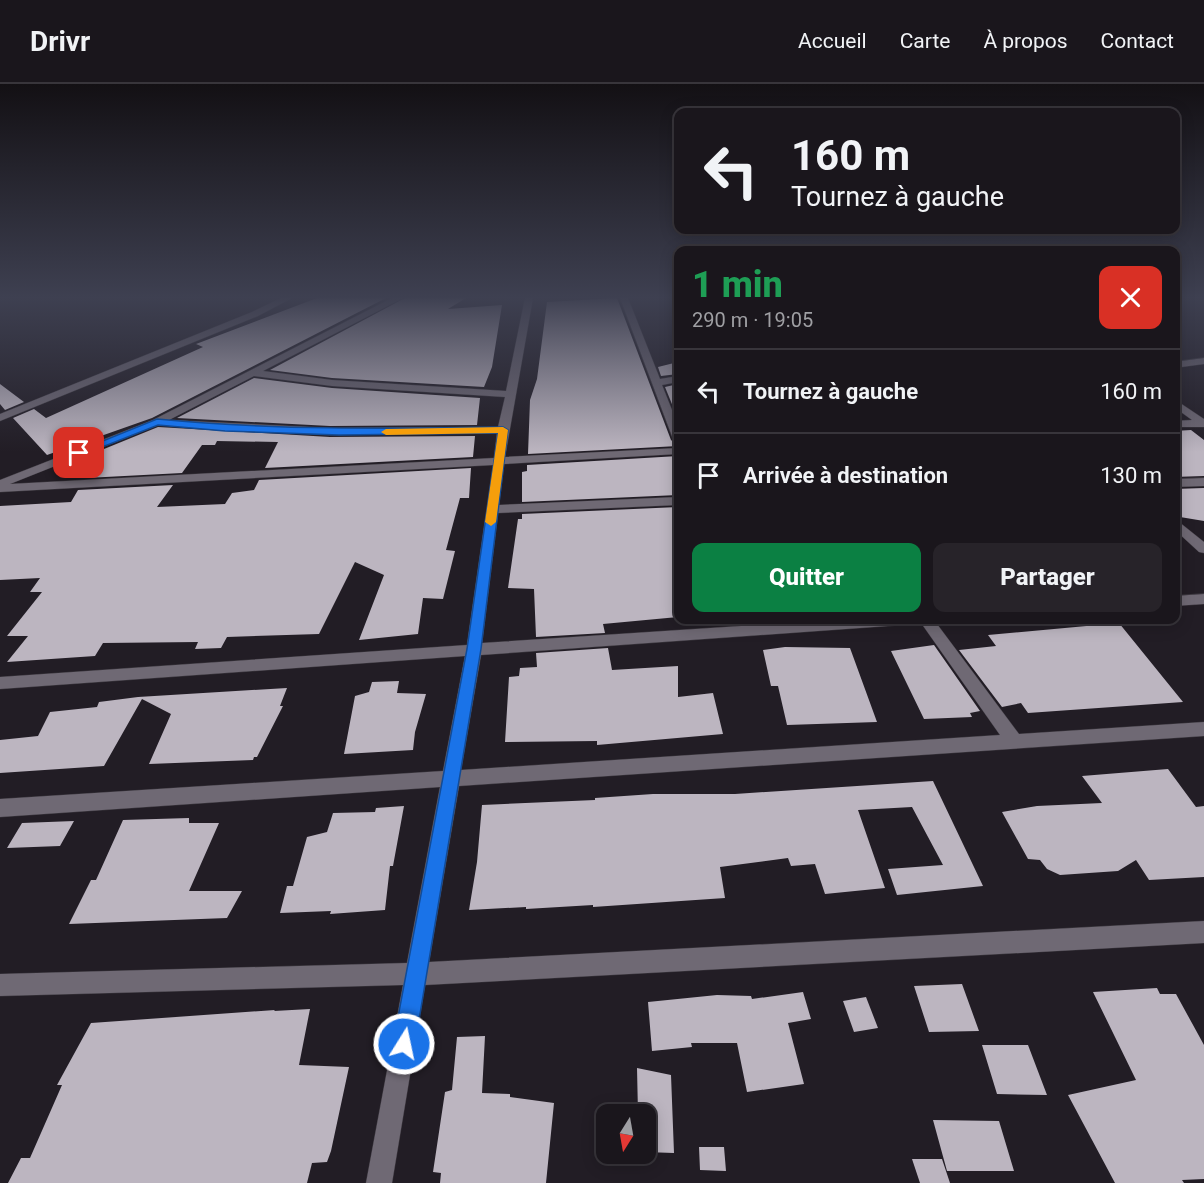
<!DOCTYPE html>
<html lang="fr">
<head>
<meta charset="utf-8">
<style>
	body { margin:0; font-family:Roboto,sans-serif; background:#272329; color:#f1f3f6; height:100vh; display:flex; flex-direction:column; font-size:22px; white-space:nowrap }
	* { box-sizing:border-box; margin:0 }
	p { font-size:20px; color:#9f9fa3 }
	.icon { flex:none; width:33px; height:33px; fill:none; stroke:currentColor; stroke-width:2; stroke-linecap:round; stroke-linejoin:round }
	.map { position:relative; flex:1; overflow:hidden }
	.drawer { position:absolute; left:674px; top:162px; width:506px; height:378px; display:flex; flex-direction:column; background:#1a161c; border-radius:12px; box-shadow:0 3px 15px #0003,0 0 0 2px #38353b }
	.drawer>* { flex:none }
	.guide { position:absolute; left:674px; top:24px; width:506px; height:126px; border-radius:12px; box-shadow:0 3px 15px #0003,0 0 0 2px #38353b; background:#1a161c; color:#f1f3f6; overflow:hidden }
	.needle { width:39px; rotate:191deg }
	.controls { position:absolute; left:596px; top:1020px; display:grid; gap:12px }
	.controls a { display:grid; place-items:center; width:60px; height:60px; border-radius:12px; background:#1a161c; box-shadow:0 3px 15px #0003,0 0 0 2px #38353b; font-size:30px }
	.pin { position:absolute; display:grid; place-items:center; width:51px; height:51px; color:#fff; margin:-26px; border-radius:12px; box-shadow:0 3px 9px #0006 }
	.me { position:absolute; width:66px; margin:-33px; rotate:10deg; stroke-linejoin:round; filter:drop-shadow(0 0 4px #0008) }
	.turn { display:flex; align-items:center; gap:21px; height:126px; padding:0 18px; font-size:27px }
	.turn .icon { width:78px; height:78px; stroke-width:2.5 }
	.turn b { display:block; font-size:42px; line-height:51px }
	.round { display:grid; place-items:center; flex:none; width:63px; height:63px; border-radius:12px; background:#272329 }
	.head { display:flex; align-items:center; justify-content:space-between; height:102px; padding:0 18px }
	h1 { font-size:36px; font-weight:800; line-height:45px; color:#1e9e55 }
	.cta { display:flex; gap:12px; margin-top:auto; padding:12px 18px }
	.cta a { flex:1; height:69px; border-radius:12px; background:#0b8043; color:#fff; font-size:24px; font-weight:800; line-height:69px; text-align:center }
	.cta a+a { background:#272329; color:#f1f3f6 }
	ul { padding:0; list-style:none }
	li { display:flex; align-items:center; gap:18px; height:84px; padding:0 18px; border-top:2px solid #38353b }
	li div { flex:1 }
	li b { display:block; font-size:22px }
	li em { font-style:normal }
	header { display:flex; align-items:center; gap:36px; box-sizing:border-box; height:84px; padding:0 30px; background:#1a161c; border-bottom:2px solid #38353b }
	header strong { font-size:28px }
	nav { display:flex; gap:33px; margin-inline-start:auto; font-size:21px }
	.map>svg:first-child { display:block }
</style>
</head>
<body>
<header>
<strong>Drivr</strong>
<nav><a>Accueil</a><a>Carte</a><a>À propos</a><a>Contact</a></nav>
</header>
<div class="map">
<svg width="1204" height="1099" viewBox="0 0 1204 1099">
	<rect width="100%" height="100%" fill="#221d25"/>
	<!-- building -->
	<path fill="#bcb5c0" d="M317,214H386L152,334L47,371L13,334L34,325L46,334L203,263L196,260Z
		M405,214H466L448,225L502,221L492,283L484,303L332,294L270,286Z
		M617,214L671,356L678,362L528,370L530,316L537,295L547,218Z
		M678,278V290L661,292L658,283Z
		M254,294L332,304L480,314L477,341L330,342L177,334Z
		M0,300L24,318L5,326L0,320Z
		M678,300V335L665,303Z
		M158,343L330,353L475,352L473,373L265,384L278,358L217,357L215,361H202L182,389L86,394L104,365Z
		M1191,346L1204,356V392L1174,393V347Z
		M678,372V411L522,418V388L527,387V381Z
		M471,384L469,414H460L446,466L455,467L443,515L423,514L418,550L359,556L384,491L355,478L319,550L227,553L221,564L195,565L198,558L103,559L95,572L7,578L28,552H7L42,508H30L40,494L0,496V422L71,418L78,406L173,401L157,423L225,420L232,409L254,406L259,396Z
		M1204,404V437L1174,432V405Z
		M678,423V533L603,540L605,549L536,553L534,505L508,504L518,435H522V430Z
		M1119,539L1183,618L1028,629L1021,619L1002,623L959,566L996,562L988,551Z
		M934,561L980,627L970,629L972,633L924,635L891,567Z
		M785,563L850,564L877,638L787,641L778,602H771L763,566Z
		M608,564L612,586L678,582V613L713,609L723,650L597,661V657L505,658L509,593L519,592L520,584L537,583L536,569Z
		M399,597L397,609L426,610L415,648L413,666L344,670L355,612L369,608L372,598Z
		M287,604L280,622H283L257,673H254L253,676L149,680L171,630L142,615L104,682L0,689V656L38,652L50,628L97,623L99,618L138,613Z
		M1168,685L1196,723L1204,722V793L1149,796L1136,776L1118,787L1060,791L1047,785L1040,776L1028,775L1002,728L1037,722L1102,719L1082,692Z
		M933,697L983,802L897,811L888,785L943,781L912,723L858,726L885,804L825,810L815,780L791,782L788,774L720,783L725,814L593,823V821L526,825V823L469,826L477,778L482,721L595,716V714L653,710H735Z
		M404,722L393,782H390L385,826L330,830L331,827L280,829L287,802H293L307,753L327,748L333,729L375,728L376,724Z
		M189,734V739H219L189,807H242L227,834L69,840L91,796H96L123,736Z
		M74,737L60,762L7,764L22,739Z
		M962,900L979,947L929,948L914,902Z
		M1157,904L1160,910H1176L1204,961V1095L1182,1096L1184,1099H1115L1068,1011L1136,996L1093,908Z
		M803,908L811,935L788,939L804,1000L747,1008L737,959H691L692,963L652,967L648,918L717,911L751,912L752,915Z
		M866,913L878,944L854,948L843,917Z
		M310,925L299,981L349,983L331,1067L327,1078L312,1079L307,1099H8L21,1074H30L62,1001H57L91,939L275,926L274,927Z
		M485,952L482,1009L510,1010V1013L554,1019L546,1099H440L441,1089L433,1088L445,1008L452,1006L457,953Z
		M982,961H1028L1047,1011L997,1010Z
		M637,984L671,991L674,1069L645,1068V1030H638Z
		M933,1036L999,1037L1014,1087H947Z
		M699,1063H724L726,1087L700,1086Z
		M912,1075H942L950,1099H920Z"/>
	<g fill="none" stroke-linecap="round" stroke-linejoin="round">
		<defs>
			<path id="street" d="M281,214H292L258,232L0,337V330L252,228Z
				M392,214H403L263,287L332,296L506,307L525,214H533L505,373L678,364V370L504,380L499,421L678,413V421L498,429L482,559L831,536H909L902,541L481,571L461,686L1000,651L919,536H934L1019,650L1204,638V652L459,702L429,878L1204,837V859L425,901L392,1099H366L403,901L0,912V890L407,879L440,703L0,733V715L443,687L465,572L0,605V593L467,561L493,381L0,408V396L153,336ZM254,292L332,302L505,313L498,343L330,344L169,336ZM158,341L330,351L497,349L494,374L10,400Z
				M620,214H628L660,295L678,292V298L662,301L678,341V358L673,355Z
				M1204,274V280L1174,284V278Z
				M1174,315L1204,335V343H1174V337L1192,336L1174,323Z
				M1204,394V402L1174,403V395Z
				M1174,434L1204,458V469L1199,468L1174,445Z
				M1204,510V520L1174,522V512Z"/>
		</defs>
		<!-- street casing -->
		<use href="#street" stroke="#3c383f" stroke-width="1"/>
		<!-- street -->
		<use href="#street" fill="#6f6974" fill-rule="evenodd"/>
	</g>
	<!-- sky -->
	<linearGradient id="sky" x2="0" y2="1"><stop stop-color="#131014"/><stop offset="0.58" stop-color="#3e4051"/><stop offset="1" stop-color="#3e4051" stop-opacity="0"/></linearGradient>
	<rect width="1204" height="368" fill="url(#sky)"/>
	<!-- route -->
	<path fill="#1a73e8" stroke="#114b97" stroke-width="1.5" d="M157,335C273,346 387,345 503,343L508,346L481,565L415,960L412,967L404,970L397,967L393,960L467,565L498,349L339,351L225,347L158,341L82,371L73,369Z"/>
	<!-- slow -->
	<path fill="#f59e0b" d="M503,343L508,346L496,438L491,442L485,438L498,349L386,351L381,348L386,345Z"/>
</svg>
<div class="controls">
<a><svg class="needle" viewBox="-14 -14 28 28"><path d="M0-13l5 13h-10z" fill="#e53935"/><path d="M0 13l5-13h-10z" fill="#9f9fa3"/></svg></a>
</div>
<div class="pin" style="left:79px;top:369px;background:#d93025"><svg class="icon" aria-label="arrive" viewBox="0 0 24 24"><path d="M6 21V4h12l-3 4 3 4H6"/></svg></div>
<svg class="me" style="left:404px;top:960px" viewBox="-20 -20 40 40"><circle r="17" fill="#1a73e8" stroke="#fff" stroke-width="3"/><path d="M0-11L8 9 0 5-8 9z" fill="#fff"/></svg>
<div class="guide">
<div class="turn"><svg class="icon" aria-label="left" viewBox="0 0 24 24"><path d="M17 20v-9H6M10 6l-5 5 5 5"/></svg><div><b>160 m</b>Tournez à gauche</div></div>
</div>
<section class="drawer">
<div class="head"><div><h1>1 min</h1><p>290 m · 19:05</p></div><a class="round" style="background:#d93025;color:#fff"><svg class="icon" aria-label="close" viewBox="0 0 24 24"><path d="M6 6l12 12M18 6L6 18"/></svg></a></div>
<ul>
<li><svg class="icon" aria-label="left" viewBox="0 0 24 24"><path d="M17 20v-9H6M10 6l-5 5 5 5"/></svg><div><b>Tournez à gauche</b></div><em>160 m</em></li>
<li><svg class="icon" aria-label="arrive" viewBox="0 0 24 24"><path d="M6 21V4h12l-3 4 3 4H6"/></svg><div><b>Arrivée à destination</b></div><em>130 m</em></li>
</ul>
<div class="cta"><a>Quitter</a><a>Partager</a></div>
</section>
</div>
</body>
</html>
